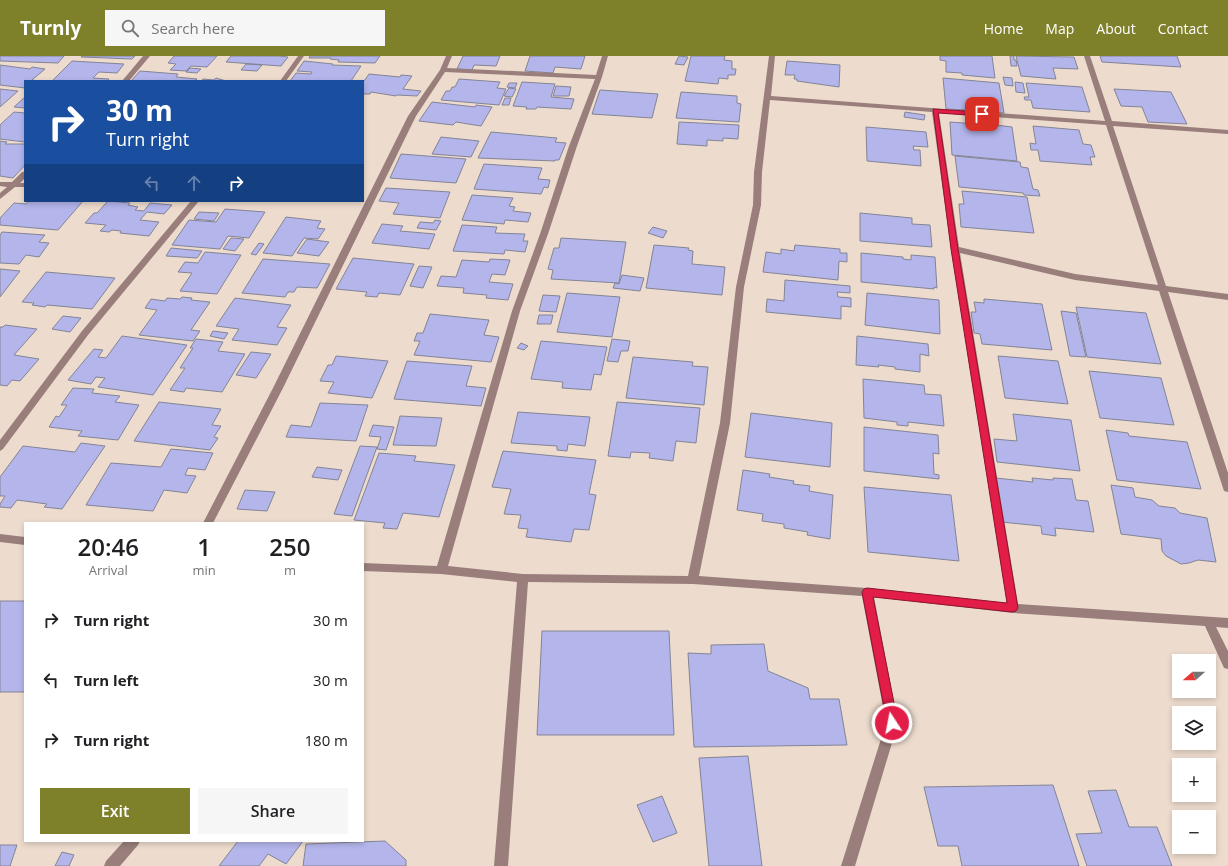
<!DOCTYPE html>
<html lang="en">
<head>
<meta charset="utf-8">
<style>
	body { margin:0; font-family:"Open Sans",sans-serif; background:#f6f6f6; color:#202124; height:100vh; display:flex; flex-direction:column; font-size:15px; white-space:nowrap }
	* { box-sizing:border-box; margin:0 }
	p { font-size:13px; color:#757577 }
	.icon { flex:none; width:22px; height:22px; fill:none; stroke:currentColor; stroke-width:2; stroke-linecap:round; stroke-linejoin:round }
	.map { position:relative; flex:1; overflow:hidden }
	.details { position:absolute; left:24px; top:466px; width:340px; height:320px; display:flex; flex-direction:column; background:#fff; border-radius:0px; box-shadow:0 2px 6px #0003 }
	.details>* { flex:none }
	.guide { position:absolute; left:24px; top:24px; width:340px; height:122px; border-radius:0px; box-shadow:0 2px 6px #0003; background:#1a4fa0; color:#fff; overflow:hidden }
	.needle { width:26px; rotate:250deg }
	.tools { position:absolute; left:1172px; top:598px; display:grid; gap:8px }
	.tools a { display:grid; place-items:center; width:44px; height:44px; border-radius:0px; background:#fff; box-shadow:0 2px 6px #0003; font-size:20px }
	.pin { position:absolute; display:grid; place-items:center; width:34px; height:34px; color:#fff; margin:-17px; border-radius:8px; box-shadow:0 2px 6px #0006 }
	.me { position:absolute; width:44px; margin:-22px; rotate:349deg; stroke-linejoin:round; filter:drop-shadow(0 0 3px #0008) }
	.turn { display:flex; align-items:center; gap:14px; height:84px; padding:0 16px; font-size:18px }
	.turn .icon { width:52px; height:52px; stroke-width:2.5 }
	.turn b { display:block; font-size:28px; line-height:34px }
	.lanes { display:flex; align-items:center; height:38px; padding:0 16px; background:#0003; justify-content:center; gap:20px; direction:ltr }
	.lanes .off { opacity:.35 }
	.eta { display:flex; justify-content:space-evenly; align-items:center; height:68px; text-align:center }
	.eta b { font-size:24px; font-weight:600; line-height:28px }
	.action { display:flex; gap:8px; margin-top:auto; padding:8px 16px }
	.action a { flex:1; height:46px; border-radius:0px; background:#7e802a; color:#fff; font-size:16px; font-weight:600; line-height:46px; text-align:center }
	.action a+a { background:#f6f6f6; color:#202124 }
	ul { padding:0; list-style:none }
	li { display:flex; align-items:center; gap:12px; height:60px; padding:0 16px }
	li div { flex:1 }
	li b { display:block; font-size:15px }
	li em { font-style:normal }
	header { display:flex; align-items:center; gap:24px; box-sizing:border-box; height:56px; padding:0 20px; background:#7e802a; color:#fff }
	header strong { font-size:19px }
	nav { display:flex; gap:22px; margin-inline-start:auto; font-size:14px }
	.search { width:280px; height:36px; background:#f6f6f6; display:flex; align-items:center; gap:10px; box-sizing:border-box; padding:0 14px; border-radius:0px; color:#757577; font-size:15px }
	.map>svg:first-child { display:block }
</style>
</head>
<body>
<header>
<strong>Turnly</strong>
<div class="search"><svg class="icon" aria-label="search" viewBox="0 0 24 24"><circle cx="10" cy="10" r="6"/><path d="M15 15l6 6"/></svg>Search here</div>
<nav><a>Home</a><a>Map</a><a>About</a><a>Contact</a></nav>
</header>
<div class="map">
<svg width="1228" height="810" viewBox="0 0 1228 810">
	<rect width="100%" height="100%" fill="#eddcce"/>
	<!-- building -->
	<path fill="#b4b5eb" stroke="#838495" d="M0,0H64L58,7L0,5Z
		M82,0H135L132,3L81,1Z
		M174,0H217L207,11L191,10L186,15L170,14L176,8L168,7Z
		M231,0H279L288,1L281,10L226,6Z
		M310,0H380L375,7L338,6L339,4L330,3L331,2H309Z
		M463,0H500L496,10L474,9L472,14L457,13Z
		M530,0H585L581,13L555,11L553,17L525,15Z
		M679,0L688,1L684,9L675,8Z
		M691,0H725L724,4L732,5V13H736L735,19H728V23L719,22L718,28L685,25Z
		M940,0H992L995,22L962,19V17L946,16V5L940,4Z
		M1010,0H1014V4H1016L1017,10H1011Z
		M1016,0L1074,1L1078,13L1053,12L1056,23L1021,20Z
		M1100,0H1177L1181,11L1102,6Z
		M72,5L124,8L117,17L99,16L93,22L109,23L107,25H52Z
		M304,5L333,8L332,9L361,10L351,25H290L296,17L311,18L312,16L297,15Z
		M787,5L840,9L839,31L797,25V23H794L795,19H785Z
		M246,8L262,9L257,15L241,14Z
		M0,9L30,13L32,11L45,13L32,24L37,25H25V32L0,29Z
		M190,12L201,13L197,17L186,16Z
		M140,15L178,18L176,21L197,23L194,25H131Z
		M369,18L400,21L401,19L412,20L403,33L421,35L417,40L397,39L396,40L371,36L370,38H363V25H360H364Z
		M1003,21L1012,22L1013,30L1005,29Z
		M216,22L226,25H201L203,23L214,24Z
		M943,22L999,27L1004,57L977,55V51H967L968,54L946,53Z
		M459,23L500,26L497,32L506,33L499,49L441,44L446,35H450L452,31H455Z
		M522,26L555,28L551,41L574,43L571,53L537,51L536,53H526L527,51L513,50Z
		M1015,26L1023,27L1025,37L1016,36Z
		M509,27H517L515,32L507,31Z
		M1026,27L1082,31L1090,56L1033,52L1031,44H1025L1024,41H1029Z
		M556,30L571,31L569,40H553Z
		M509,32L516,33L512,41L504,40Z
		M0,33L18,35L0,51Z
		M1114,33L1171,36L1187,68L1148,66L1142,51L1121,50Z
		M600,34L658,38L652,62L592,58Z
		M681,36L737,40V47L741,48L739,66L676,62Z
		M25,41V52L14,51Z
		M505,42H511L509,49H502Z
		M432,46L475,51L476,49L492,51L481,70L456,66L453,69L419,65Z
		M14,56L25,57V86L0,83V69Z
		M905,56L925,59L924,64L904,61Z
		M679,66L739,69L738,83L723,82V85L707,84V90L677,88Z
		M950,66L977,68V71L996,73V69L1012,71L1017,105L952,99Z
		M1033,70L1079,74L1083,88L1091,89L1095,101H1090L1092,109L1040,105L1038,94H1031L1030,87L1036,88Z
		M866,71L926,76L928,91L913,90L914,94H920L921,110L867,105Z
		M491,76L557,82L555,86L566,87L559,104H555V105L478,102Z
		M441,81L479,85L471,101L432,98Z
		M0,85L7,86L5,88H25V109L13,122L0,120Z
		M401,98L466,103L456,127L390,122Z
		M955,100L1020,106L1021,111L1028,112L1033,133L1038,134L1040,140L1024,139L1023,137L959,131Z
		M484,108L542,112L538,123L550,124L548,132L544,131L541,138L474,133Z
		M386,132L450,136L440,162L393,158L399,147L379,145Z
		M962,135L1027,141L1034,177L961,171L959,148H964Z
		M472,139L513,142L509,150L515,151L513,155L531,157L528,166L505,164L504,168L462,164Z
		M29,145H83L58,174L0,169V162L14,147L26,148Z
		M108,145L130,147L128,149L138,151L135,154L144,155L150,147L172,149L164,158L147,156L140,164L159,166L149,180L120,177L121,175L112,174L109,176L100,175L106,169L85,167L94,157H97Z
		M225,153L265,156L249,182L228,180L220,193L172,189L189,164L216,166Z
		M199,156L219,157L214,165L194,163Z
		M860,157L912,162V168L930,169L932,191L860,185Z
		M286,161L321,165L317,172L325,173L318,183L304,182L292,200L263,197Z
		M435,164L441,165L436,174L417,172L420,166L433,167Z
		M382,168L403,170L400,175L435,178L429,193L372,187Z
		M462,169L497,171L495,177L525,178L523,185H528L525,196L505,194L504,198L453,195Z
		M653,171L667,175L663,182L648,177Z
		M2,176L45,179L39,186L49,187L39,201L26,199L19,208L0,207V179Z
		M231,182L244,183L235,195L223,193Z
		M561,182L626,186L619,227L551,223L553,214L548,213L554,192H559Z
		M307,183L329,186L319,200L297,197Z
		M259,187L264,188L256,199L251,198Z
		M654,189L689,192L688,194L693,195L692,208L725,211L722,239L646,232Z
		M795,189L840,193V197H847V206L839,205L838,224L763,216L766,196L781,198V193L794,195Z
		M171,192L202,195L197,202L166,200Z
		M205,196L241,199L217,238L180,235L192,217L178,216L185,206L198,207Z
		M861,197L903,201V203L911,204V199L935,201L937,232L934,231V233L861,226Z
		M353,202L414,208L400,239L379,237L377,241L365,240L367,236L336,233Z
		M263,203L330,208L317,232L297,231L294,236H288L285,241L242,237Z
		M490,203L510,204L505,219L492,218L489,226L513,228L508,244L486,242L487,239L463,237L464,232L437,230L441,220L456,221L462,204L489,206Z
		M419,210L432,211L423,232L410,230Z
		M0,213L20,215L0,241Z
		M46,216L115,222L92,253L47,249L45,251L32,249L34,247L22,246Z
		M622,219L644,222L640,235L613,232L615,227L619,228Z
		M785,224L850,230V237L837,236L838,241L851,242V251L841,250V263L766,256L767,243L784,245Z
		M567,237L620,241L612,281L557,276Z
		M867,237L939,244L940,278L865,269Z
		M543,239L560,240L556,256L539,255Z
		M182,241L192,242L191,244L210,246L191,274L200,275L193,285L139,279L157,254L145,252L151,243L165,245L167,242L180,243Z
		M235,242L291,249L277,271L287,272L277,289L232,284L239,273L216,270Z
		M984,243L1042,248L1052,294L982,288L980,278L974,277L971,256H976L974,246L984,247Z
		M1076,251L1146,257L1161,308L1087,301Z
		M1061,255L1076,257L1086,301L1070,300Z
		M430,258L489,264L484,279L499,281L491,306L414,299L420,285H414L417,277H423Z
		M539,259H553L551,268H537Z
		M63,260L81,262L70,276L52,273Z
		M5,269L37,273L14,299L39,303L20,325L12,324L7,330L0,329V271H3Z
		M213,275L228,277L224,283L210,280Z
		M122,280L187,289L153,339L98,331L105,322L96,321L91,328L68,324L94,293L103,294L98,301L106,302Z
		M857,280L928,288L929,300L920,298V316L895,313V311L878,309L879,311L856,309Z
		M196,283L223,286L218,295L245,298L222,336L186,332L184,336L170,334L185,312H180L193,292H190Z
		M612,283L630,285L628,295H621L618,306L607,305Z
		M541,285L607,291L601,319L594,318L591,334L562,332L563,326L531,323Z
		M521,287L528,290L524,294L517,292Z
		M251,296L271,298L256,322L236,319Z
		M336,300L388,305L372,342L328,337L334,326L320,325L328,309H332Z
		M998,300L1058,305L1068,348L1005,342Z
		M633,301L693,306L692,310L708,311L704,349L626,342Z
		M407,305L472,310L466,330L486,332L481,350L394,343Z
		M1089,315L1161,322L1174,369L1100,362Z
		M863,323L924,329L925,338L941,339L944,370L908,366V370L897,369V366L864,362Z
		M73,332L94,333L92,337L120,340L115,346L139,349L118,384L78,380L82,375L49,371L56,360L59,361L67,349H61Z
		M159,346L221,353L212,369L221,370L214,381L218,382L210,394L134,385Z
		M617,346L700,352L696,387L676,385L673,405L649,402L650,397L631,396L630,402L608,400Z
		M320,347L368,349L356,385L286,381L291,369L311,371Z
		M518,356L590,361L585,390L568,388L567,395L557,394V390L511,387Z
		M751,357L832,367L830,411L745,401Z
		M1013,358L1071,364L1080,415L997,406L994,383L1017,385Z
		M400,360L442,362L436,390L393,389Z
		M373,369L394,371L386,394L377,393L381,381L369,380Z
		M864,371L938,379L939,398L933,397L934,418L939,419V423L864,415Z
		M1106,374L1128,377L1129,380L1187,386L1201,433L1117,424Z
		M81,387L105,390L62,453L44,451L47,448L17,444L11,452L0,451V448L5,440H0V421L23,390L75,396Z
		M360,390L377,391L352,460L334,458Z
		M171,393L213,397L205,414L188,412L185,419L196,420L187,437L164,434L153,455L86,449L111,407L161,411Z
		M503,395L596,404L589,438L596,439L589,474L574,473L571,486L526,481L528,473L518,472L521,459L504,458L511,433L492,431Z
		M379,397L416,400L414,405L455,409L439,461L403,457L397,473L383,472L385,467L354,464Z
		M317,411L342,414L338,424L312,421Z
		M743,414L770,418L769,421L794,425L793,428L810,430L809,435L833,439L830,483L807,479L808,476L784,472V468L762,465L763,458L737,454Z
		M996,422L1033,426L1032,422L1053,424V422L1072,423L1076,444L1088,445L1094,476L1055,472L1056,480L1042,478L1041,470L1001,466Z
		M1111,429L1133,432L1135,441L1152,444L1159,450L1175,452L1180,457L1207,462L1216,506L1198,504L1189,507L1181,508L1166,500L1162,495L1161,483L1121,478Z
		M864,431L951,439L959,505L868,496Z
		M245,434L275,436L267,455L237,453Z
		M0,545H25V636H0Z
		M542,575H669L674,679H537Z
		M764,588L768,615L808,632L810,643H839L847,689L694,691L688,597L711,598V589Z
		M748,700L762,810H709L699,702Z
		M1053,729L1079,810H962L958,790H938L924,731Z
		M1116,734L1129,771H1157L1172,810H1087L1076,778L1102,777L1088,735Z
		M662,740L677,777L653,786L637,749Z
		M238,785H303L286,808L268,798L259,810H219Z
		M385,785L406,804V810H303L306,788Z
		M0,789H17L10,810H0Z
		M62,796L74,799L69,810H55Z"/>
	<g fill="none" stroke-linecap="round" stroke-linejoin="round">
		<!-- street -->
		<path fill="#997e7b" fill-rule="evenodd" d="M143,0H150L129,25H122Z
			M298,0H304L286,25H280Z
			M446,0H452L447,12L596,19L602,0H608L602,21L577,90L548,178L520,255L448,510L523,518L688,520L720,367L736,231L753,149L754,116L769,0H775L771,40L1105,65L1084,0H1090L1112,65L1228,74V78L1113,70L1166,230L1228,238V244L1168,236L1228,417V436L1224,435L1223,432L1159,235L1075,224L960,197L1018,548L1228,562V572L1216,571L1228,595V613L1224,612L1205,570L1013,557L874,541L898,667L855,810H841L886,667L862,540L693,528L528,526L508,810H494L517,526L441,518L363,515V507L437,510L512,255L540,178L569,90L595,23L445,16L416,60L283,332L213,467H203L273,332L408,60L440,14ZM770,44L932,56L951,193L1007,547L867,532L699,520L730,367L744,231L761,149L762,116ZM939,57L1106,69L1158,229L1075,218L959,191Z
			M22,116H25V122L20,127H25V131H15L0,143V137L7,131L0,130V126H12Z
			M191,145H199L88,279L3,393L0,395V384L82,275Z
			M0,478L25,481V489L0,486Z
			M124,785H140L138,789L120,810H104L106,805Z"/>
	</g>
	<!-- route -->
	<path fill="#e11d48" stroke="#92132f" d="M933,53L982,56L985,58L982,60L938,57L958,193L1018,552L1016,555L1012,556L873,541L898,667L896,670L892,672L888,670L887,667L862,536L864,533L867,532L1007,547L951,193Z"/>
</svg>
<div class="tools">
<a><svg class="needle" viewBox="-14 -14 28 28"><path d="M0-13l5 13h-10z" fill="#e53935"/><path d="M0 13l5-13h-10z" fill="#757577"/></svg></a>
<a><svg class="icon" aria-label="layers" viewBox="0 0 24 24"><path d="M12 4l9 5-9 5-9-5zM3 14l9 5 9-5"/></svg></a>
<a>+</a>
<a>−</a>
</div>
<div class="pin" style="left:982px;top:58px;background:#d93025"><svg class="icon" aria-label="arrive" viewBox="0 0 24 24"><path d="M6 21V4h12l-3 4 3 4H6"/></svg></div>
<svg class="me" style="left:892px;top:667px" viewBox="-20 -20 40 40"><circle r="17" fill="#e11d48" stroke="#fff" stroke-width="3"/><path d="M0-11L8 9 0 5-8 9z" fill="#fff"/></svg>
<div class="guide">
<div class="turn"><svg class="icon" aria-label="right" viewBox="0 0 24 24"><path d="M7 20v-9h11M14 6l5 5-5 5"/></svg><div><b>30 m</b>Turn right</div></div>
<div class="lanes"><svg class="icon off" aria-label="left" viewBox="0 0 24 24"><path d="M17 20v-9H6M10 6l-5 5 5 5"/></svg><svg class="icon off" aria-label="ahead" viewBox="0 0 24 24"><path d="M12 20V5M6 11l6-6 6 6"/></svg><svg class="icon" aria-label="right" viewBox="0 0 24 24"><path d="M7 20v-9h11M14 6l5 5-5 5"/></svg></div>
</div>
<section class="details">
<div class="eta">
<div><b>20:46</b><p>Arrival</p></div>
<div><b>1</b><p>min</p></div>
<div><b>250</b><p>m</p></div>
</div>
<ul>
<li><svg class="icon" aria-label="right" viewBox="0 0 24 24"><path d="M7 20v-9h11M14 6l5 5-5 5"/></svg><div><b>Turn right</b></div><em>30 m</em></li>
<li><svg class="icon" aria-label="left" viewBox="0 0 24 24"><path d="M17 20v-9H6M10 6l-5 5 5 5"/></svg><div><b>Turn left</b></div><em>30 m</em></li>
<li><svg class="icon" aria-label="right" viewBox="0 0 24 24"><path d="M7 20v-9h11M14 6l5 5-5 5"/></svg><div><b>Turn right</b></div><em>180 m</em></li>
</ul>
<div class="action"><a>Exit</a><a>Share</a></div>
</section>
</div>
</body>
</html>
